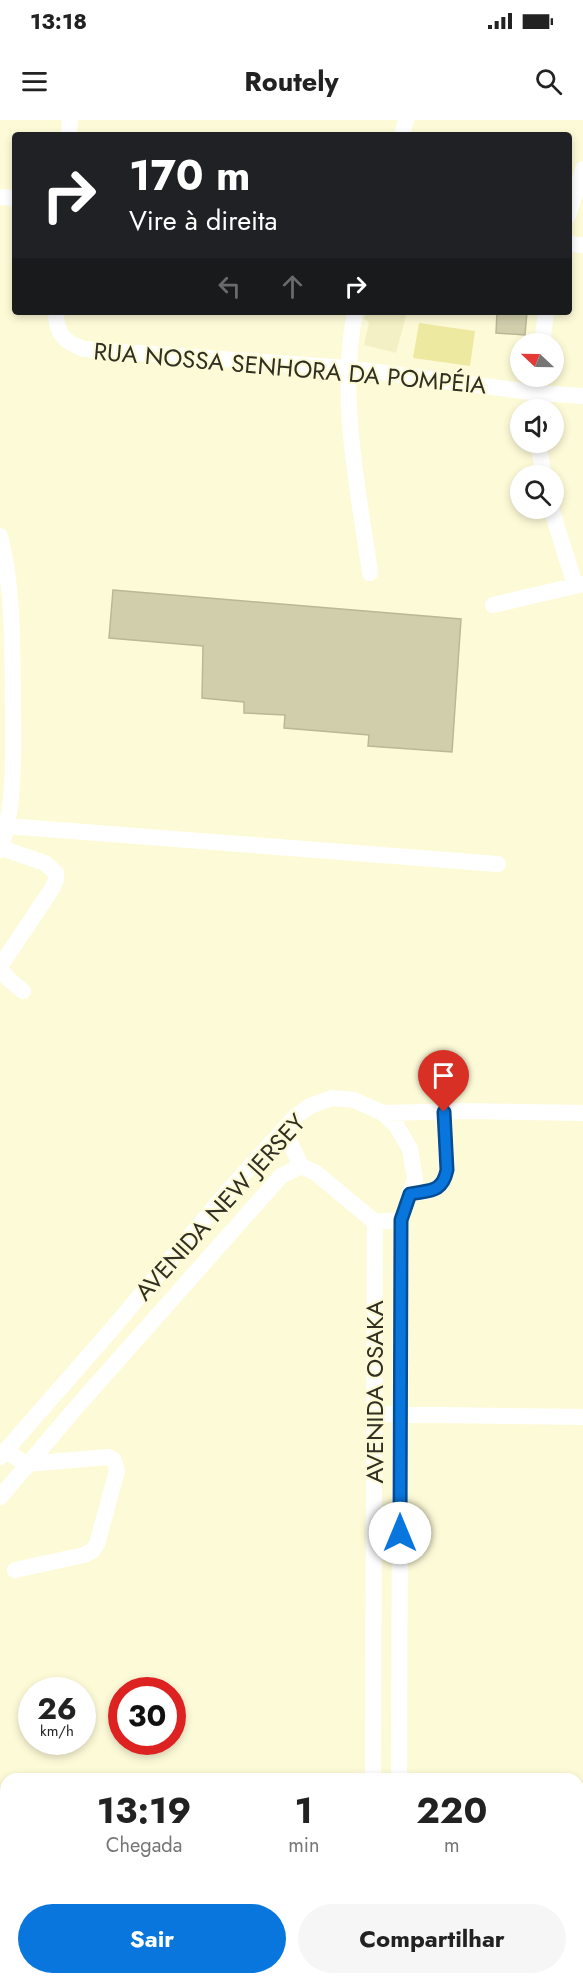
<!DOCTYPE html>
<html lang="pt">
<head>
<meta charset="utf-8">
<style>
	body { margin:0; font-family:Jost,sans-serif; background:#f6f6f6; color:#222; height:100vh; display:flex; flex-direction:column; font-size:22px; white-space:nowrap }
	* { box-sizing:border-box; margin:0 }
	p { font-size:20px; color:#767676 }
	.icon { flex:none; width:33px; height:33px; fill:none; stroke:currentColor; stroke-width:2; stroke-linecap:round; stroke-linejoin:round }
	.map { position:relative; flex:1; overflow:hidden }
	.panel { position:absolute; left:0px; top:1653px; width:584px; height:212px; display:flex; flex-direction:column; background:#fff; border-radius:18px 18px 0 0; box-shadow:0 3px 9px #0003 }
	.panel>* { flex:none }
	.hud { position:absolute; left:12px; top:12px; width:560px; height:183px; border-radius:6px; box-shadow:0 3px 9px #0003; background:#202124; color:#fff; overflow:hidden }
	.needle { width:39px; rotate:292deg }
	.fabs { position:absolute; left:510px; top:213px; display:grid; gap:12px }
	.fabs a { display:grid; place-items:center; width:54px; height:54px; border-radius:50%; background:#fff; box-shadow:0 3px 9px #0003; font-size:30px }
	.speed { position:absolute; left:18px; top:1557px; display:flex; gap:12px; font-size:30px; font-weight:700; text-align:center }
	.speed>* { display:grid; place-content:center; width:78px; height:78px; border-radius:50%; background:#fff; box-shadow:0 3px 9px #0003; line-height:1 }
	.speed small { font-size:15px; font-weight:400 }
	.speed .limit { border:9px solid #d22; background:#fff; color:#111 }
	.pin { position:absolute; display:grid; place-items:center; width:51px; height:51px; color:#fff; margin:-62px -26px; border-radius:50% 50% 50% 0; rotate:-45deg; box-shadow:0 0 6px #0007 }
	.pin .icon { rotate:45deg }
	.me { position:absolute; width:66px; margin:-33px; rotate:0deg; stroke-linejoin:round; filter:drop-shadow(0 0 4px #0008) }
	.turn { display:flex; align-items:center; gap:21px; height:126px; padding:0 18px; font-size:27px }
	.turn .icon { width:78px; height:78px; stroke-width:2.5 }
	.turn b { display:block; font-size:42px; line-height:51px }
	.lanes { display:flex; align-items:center; height:57px; padding:0 18px; background:#0003; justify-content:center; gap:30px; direction:ltr }
	.lanes .off { opacity:.35 }
	.eta { display:flex; justify-content:space-evenly; align-items:center; height:102px; text-align:center }
	.eta b { font-size:36px; font-weight:700; line-height:42px }
	.action { display:flex; gap:12px; margin-top:auto; padding:12px 18px }
	.action a { flex:1; height:69px; border-radius:36px; background:#0876dd; color:#fff; font-size:24px; font-weight:700; line-height:69px; text-align:center }
	.action a+a { background:#f6f6f6; color:#222 }
	.status { display:flex; justify-content:space-between; align-items:center; height:42px; padding:0 30px; background:#fff; direction:ltr }
	.status svg { height:16px; fill:currentColor }
	header { display:flex; justify-content:space-between; align-items:center; height:78px; padding:0 18px; background:#fff; font-size:27px; font-weight:700 }
	.map>svg:first-child { display:block }
</style>
</head>
<body>
<div class="status"><b>13:18</b><svg viewBox="0 0 49 12"><path d="M0 12V9h3v3zM5 12V6h3v6zM10 12V3h3v9zM15 12V0h3v12zM26 1h20v11H26zM47 4h2v5h-2z"/></svg></div>
<header><svg class="icon" aria-label="menu" viewBox="0 0 24 24"><path d="M4 6h16M4 12h16M4 18h16"/></svg>Routely<svg class="icon" aria-label="search" viewBox="0 0 24 24"><circle cx="10" cy="10" r="6"/><path d="M15 15l6 6"/></svg></header>
<div class="map">
<svg width="583" height="1864" viewBox="0 0 583 1864">
	<rect width="100%" height="100%" fill="#fdfbd7"/>
	<!-- built -->
	<path fill="#f3f0c5" d="M366,192H407L396,233L364,225L369,202L364,199Z"/>
	<!-- green -->
	<path fill="#eee9a1" d="M419,203L475,211L470,246L413,238Z"/>
	<!-- building -->
	<path fill="#d1ceac" stroke="#bab895" stroke-width="1.5" d="M497,192H527L525,215L496,213Z
		M113,470L461,499L452,632L368,626L369,615L284,608L285,595L244,593V582L202,578L203,526L109,518Z"/>
	<g fill="none" stroke-linecap="round" stroke-linejoin="round">
		<!-- minor -->
		<path stroke="#fff" stroke-width="16" d="M69,15L70,0
			M402,15L406,0
			M0,77L15,78
			M568,96L583,49
			M568,124L583,125
			M56,192C56,214 64,222 84,229L347,248L538,273L583,276
			M355,192C338,279 358,367 370,453
			M542,224L546,192
			M538,290L539,256
			M538,322L544,356
			M551,388L575,465
			M0,416C14,471 12,528 13,584C13,632 16,684 0,730
			M493,485L583,464
			M7,706L498,744
			M1,728L45,743L56,753V760L52,769L1,845C1,856 15,864 23,871
			M383,993L462,991L583,993
			M284,1009L301,1046
			M410,1074C430,1070 442,1073 447,1050L444,992
			M374,1294L583,1297
			M5,1331L27,1344L108,1337L114,1340L117,1351L97,1424L92,1431L84,1435L15,1450
			M0,1337L112,1209L229,1070L295,997L310,986L332,978L354,980L383,993L396,1005L410,1029L415,1059L401,1100L399,1659
			M0,1377L80,1283L281,1056L301,1046L316,1053L375,1102L401,1100
			M373,1659L375,1102
			M578,1714H583
			M0,1729H6
			M0,1755H6
			M399,1858V1864
			M372,1864V1858"/>
	</g>
	<g fill="none" stroke-linecap="round" stroke-linejoin="round">
		<defs>
			<path id="route" d="M400,1413L401,1100L410,1074C430,1070 442,1073 447,1050L444,992"/>
		</defs>
		<!-- route casing -->
		<use href="#route" stroke="#054d90" stroke-width="15"/>
		<!-- route -->
		<use href="#route" stroke="#0876dd" stroke-width="10"/>
	</g>
	<g text-anchor="middle" dominant-baseline="central" stroke-width="4.5" stroke-linejoin="round" paint-order="stroke">
		<!-- street labels -->
		<g font-size="24" fill="#302f21" stroke="#fdfbd7">
			<text transform="translate(290 248) rotate(5)">RUA NOSSA SENHORA DA POMPÉIA</text>
			<text transform="translate(220 1087) rotate(-48)">AVENIDA NEW JERSEY</text>
			<text transform="translate(374 1272) rotate(-90)">AVENIDA OSAKA</text>
		</g>
	</g>
</svg>
<div class="fabs">
<a><svg class="needle" viewBox="-14 -14 28 28"><path d="M0-13l5 13h-10z" fill="#e53935"/><path d="M0 13l5-13h-10z" fill="#767676"/></svg></a>
<a><svg class="icon" aria-label="sound" viewBox="0 0 24 24"><path d="M4 9h4l5-4v14l-5-4H4zM17 9q2 3 0 6"/></svg></a>
<a><svg class="icon" aria-label="search" viewBox="0 0 24 24"><circle cx="10" cy="10" r="6"/><path d="M15 15l6 6"/></svg></a>
</div>
<div class="speed"><div>26<small>km/h</small></div><div class="limit">30</div></div>
<div class="pin" style="left:444px;top:992px;background:#d93025"><svg class="icon" aria-label="arrive" viewBox="0 0 24 24"><path d="M6 21V4h12l-3 4 3 4H6"/></svg></div>
<svg class="me" style="left:400px;top:1413px" viewBox="-20 -20 40 40"><circle r="19" fill="#fff"/><path d="M0-13L10 11 0 6-10 11z" fill="#0876dd"/></svg>
<div class="hud">
<div class="turn"><svg class="icon" aria-label="right" viewBox="0 0 24 24"><path d="M7 20v-9h11M14 6l5 5-5 5"/></svg><div><b>170 m</b>Vire à direita</div></div>
<div class="lanes"><svg class="icon off" aria-label="left" viewBox="0 0 24 24"><path d="M17 20v-9H6M10 6l-5 5 5 5"/></svg><svg class="icon off" aria-label="ahead" viewBox="0 0 24 24"><path d="M12 20V5M6 11l6-6 6 6"/></svg><svg class="icon" aria-label="right" viewBox="0 0 24 24"><path d="M7 20v-9h11M14 6l5 5-5 5"/></svg></div>
</div>
<section class="panel">
<div class="eta">
<div><b>13:19</b><p>Chegada</p></div>
<div><b>1</b><p>min</p></div>
<div><b>220</b><p>m</p></div>
</div>
<div class="action"><a>Sair</a><a>Compartilhar</a></div>
</section>
</div>
</body>
</html>
